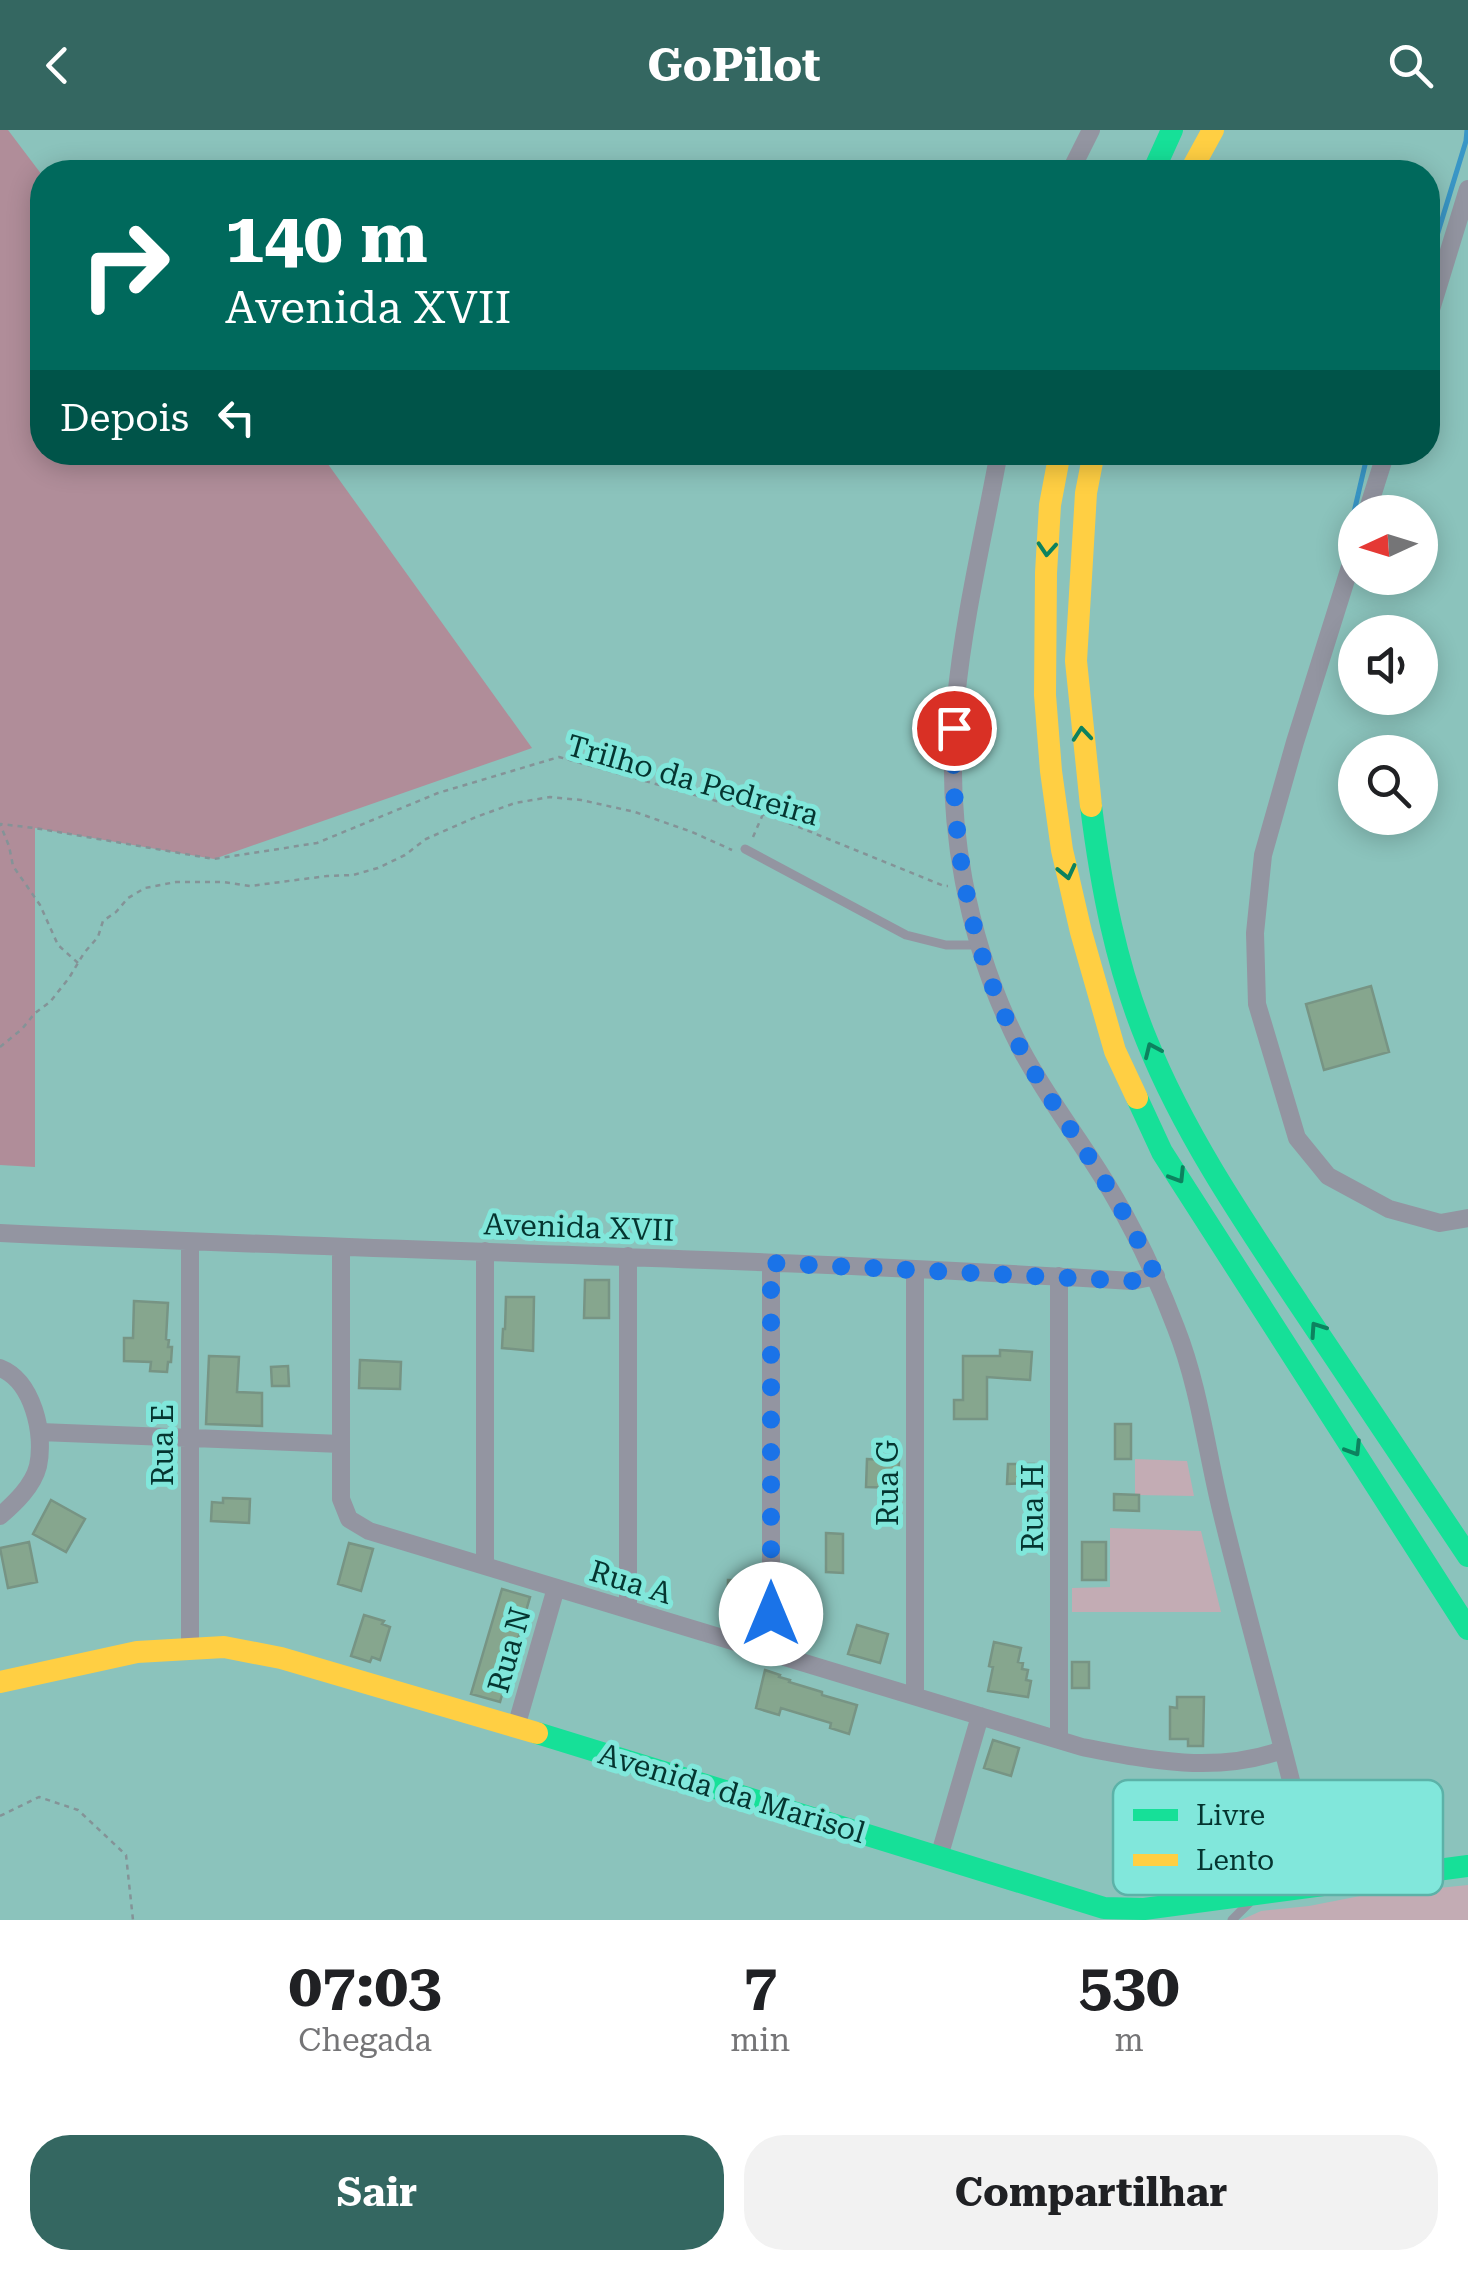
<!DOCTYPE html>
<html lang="pt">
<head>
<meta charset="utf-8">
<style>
	body { margin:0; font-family:"Roboto Serif",serif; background:#f2f2f2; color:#202124; height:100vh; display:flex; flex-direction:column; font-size:38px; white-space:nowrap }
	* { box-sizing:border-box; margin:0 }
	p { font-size:32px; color:#757577 }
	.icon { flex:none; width:55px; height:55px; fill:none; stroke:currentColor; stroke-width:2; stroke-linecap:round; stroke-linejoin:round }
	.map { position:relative; height:1790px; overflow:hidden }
	.sheet { display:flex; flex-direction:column; background:#fff; flex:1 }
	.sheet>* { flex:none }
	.top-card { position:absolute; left:30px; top:30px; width:1410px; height:305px; border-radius:40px; box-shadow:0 5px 25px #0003; background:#00695c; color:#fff; overflow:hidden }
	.needle { width:65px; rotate:266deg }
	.fabs { position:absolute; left:1338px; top:365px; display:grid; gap:20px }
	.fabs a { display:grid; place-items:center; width:100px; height:100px; border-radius:50%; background:#fff; box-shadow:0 5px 25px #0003; font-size:50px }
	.pin { position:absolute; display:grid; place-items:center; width:85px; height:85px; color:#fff; margin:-42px; border:5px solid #fff; border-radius:50%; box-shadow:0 2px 10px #0007 }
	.me { position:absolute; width:110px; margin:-55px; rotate:0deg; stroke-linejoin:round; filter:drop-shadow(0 0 8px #0008) }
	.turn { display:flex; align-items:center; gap:35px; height:210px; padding:0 30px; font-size:45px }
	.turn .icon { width:130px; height:130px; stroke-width:2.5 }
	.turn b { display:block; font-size:70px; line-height:85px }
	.then { display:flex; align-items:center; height:95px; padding:0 30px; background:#0003; gap:20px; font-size:38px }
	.eta { display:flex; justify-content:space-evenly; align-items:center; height:170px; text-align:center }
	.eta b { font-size:60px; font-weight:700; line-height:70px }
	.primary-button { display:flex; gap:20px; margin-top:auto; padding:20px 30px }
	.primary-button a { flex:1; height:115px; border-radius:40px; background:#346761; color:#fff; font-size:40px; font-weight:700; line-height:115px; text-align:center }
	.primary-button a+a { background:#f2f2f2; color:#202124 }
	header { display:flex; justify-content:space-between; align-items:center; height:130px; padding:0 30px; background:#346761; color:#fff; font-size:45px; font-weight:700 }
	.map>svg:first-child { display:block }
</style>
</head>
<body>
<header><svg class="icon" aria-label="back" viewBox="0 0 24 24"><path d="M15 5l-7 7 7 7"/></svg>GoPilot<svg class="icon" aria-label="search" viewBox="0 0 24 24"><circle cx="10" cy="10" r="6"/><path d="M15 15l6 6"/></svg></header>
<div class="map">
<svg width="1468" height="1790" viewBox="0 0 1468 1790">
	<rect width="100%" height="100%" fill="#8bc3bc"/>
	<!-- green -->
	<path fill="#c3acb4" d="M1135,1329L1187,1331L1194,1366L1135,1365Z
		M1110,1398L1201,1401L1221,1482H1072V1458L1110,1457Z
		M1468,1755V1790H1241L1261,1781L1309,1776L1360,1766Z"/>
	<!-- forest -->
	<path fill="#b08d99" d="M0,0H8L42,45V322L320,323L532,618L214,729L35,698V1037L0,1035Z"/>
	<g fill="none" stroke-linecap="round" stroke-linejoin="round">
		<!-- stream -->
		<path stroke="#3996c6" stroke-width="5" d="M1428,135L1466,11L1467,0
			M1351,395L1368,322"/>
	</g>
	<!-- building -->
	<path fill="#86a68e" stroke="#779484" stroke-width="2.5" d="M1371,856L1389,922L1324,940L1306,874Z
		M585,1150H609V1188H584Z
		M506,1167H534L533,1221L502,1218L503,1199H505Z
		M134,1171L168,1173L166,1209L169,1210L168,1217H172L171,1232H168L167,1242L150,1241L151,1232L124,1231V1208H133Z
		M1000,1220L1032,1222L1030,1250L987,1247V1289H954V1270H963V1226H1000Z
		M209,1226L239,1227L237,1262L262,1263V1296L206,1294Z
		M360,1230L401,1232L400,1259L359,1258Z
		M288,1236L289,1256H272L271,1237Z
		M1115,1294H1131V1329H1115Z
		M867,1329L899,1331L898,1358L866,1357Z
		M1008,1334H1034L1033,1353L1007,1354Z
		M1114,1364L1139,1365V1381L1114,1380Z
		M223,1368L250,1369L249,1393L211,1391L212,1372L223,1373Z
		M51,1370L85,1389L66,1422L33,1404Z
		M826,1403L843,1404V1443L826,1442Z
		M29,1412L37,1452L8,1458L0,1418Z
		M1082,1412H1106V1450H1082Z
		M349,1413L373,1419L361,1461L338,1454Z
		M728,1450L751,1451V1493L727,1490Z
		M502,1459L530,1467L500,1572L471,1564Z
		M364,1485L384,1491L382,1494L390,1497L380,1530L372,1527L370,1532L351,1526Z
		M857,1495L888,1504L880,1533L848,1524Z
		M994,1512L1021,1518L1018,1532L1023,1533L1022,1539L1028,1540L1026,1550L1031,1551L1028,1567L988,1561L993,1537L989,1536Z
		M1072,1532H1089V1558H1072Z
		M765,1540L780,1545L779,1547L790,1550L789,1552L822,1562V1565L857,1575L849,1604L830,1598L831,1593L781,1578L779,1585L756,1578Z
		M1177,1567H1204L1203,1616H1188V1609H1170V1577L1177,1578Z
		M993,1610L1019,1618L1011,1646L984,1638Z"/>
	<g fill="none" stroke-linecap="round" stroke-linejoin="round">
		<!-- path -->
		<path stroke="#849397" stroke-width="2.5" stroke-dasharray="5 5" stroke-linecap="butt" d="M753,707L763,684
			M78,833L58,815L40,775L13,736L9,716L0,694L35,698L214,729L317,713L438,663L559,627L774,687L944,756H948
			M0,917L22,899L35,883L50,872L69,848L84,823L98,807L103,791L116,782L128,768L145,758L176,752H223L250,756L327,746L353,745L378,738L405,725L426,709L476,687L515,673L550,667L581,670L635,682L692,702L732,720
			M0,1686L39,1667L78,1680L126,1725L133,1790"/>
		<!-- lane -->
		<path stroke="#9395a1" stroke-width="9" d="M745,719L906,805L946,815H979
			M1232,1790L1249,1773"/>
		<!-- street -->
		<path stroke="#9395a1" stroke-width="18" d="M1070,42L1091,0
			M1428,189L1468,59
			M999,322C984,404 964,486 956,569C944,689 966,813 1022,921C1049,972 1086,1017 1115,1068C1139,1109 1159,1153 1176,1198C1200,1259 1207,1325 1223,1388C1253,1511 1289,1632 1316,1755
			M1367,382L1386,322
			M1355,421L1295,612L1263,725L1255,803L1257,874L1297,1008L1328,1046L1389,1079L1440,1093L1468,1088
			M0,1103C377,1121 755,1127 1132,1151L1156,1146
			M190,1112V1519
			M341,1117V1369L349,1389L369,1401L1082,1617C1148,1630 1216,1644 1282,1620
			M771,1133V1523
			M915,1140V1566
			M0,1238C33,1251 45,1304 38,1336C33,1356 15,1373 0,1386
			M40,1302L341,1314
			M485,1436V1121
			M628,1479V1126
			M516,1597L556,1458
			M1059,1610V1146
			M939,1727L980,1586"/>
		<!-- fast -->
		<path stroke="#16e098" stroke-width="22" d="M1153,42L1172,0
			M1091,676C1101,756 1116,836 1147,911C1185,1005 1243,1090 1299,1174C1355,1258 1412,1342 1468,1426
			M1137,968L1162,1022L1468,1499
			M537,1603L1104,1778L1144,1779L1468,1736"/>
		<!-- slow -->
		<path stroke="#ffcf43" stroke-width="22" d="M1190,42L1213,0
			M1060,322L1050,375L1046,443L1045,565L1051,641L1062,720L1081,802L1115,921L1137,968
			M1091,676L1076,531L1086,363L1094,322
			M0,1552L137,1522L224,1517L281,1528L537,1603"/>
	</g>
	<!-- one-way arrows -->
	<defs><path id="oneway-chevron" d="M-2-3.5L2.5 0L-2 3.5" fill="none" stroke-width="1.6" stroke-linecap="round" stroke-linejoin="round" transform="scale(2.5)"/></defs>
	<g stroke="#0d825f">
		<use href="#oneway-chevron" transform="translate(1047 419) rotate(94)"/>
		<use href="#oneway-chevron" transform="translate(1082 604) rotate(-95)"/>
		<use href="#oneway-chevron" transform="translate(1067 742) rotate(77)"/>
		<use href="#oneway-chevron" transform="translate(1152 920) rotate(-114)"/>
		<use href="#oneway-chevron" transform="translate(1178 1046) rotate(58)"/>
		<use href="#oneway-chevron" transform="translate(1317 1199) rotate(-124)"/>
		<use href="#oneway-chevron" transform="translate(1354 1319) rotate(58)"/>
	</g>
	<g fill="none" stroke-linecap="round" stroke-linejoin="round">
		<!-- route -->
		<path stroke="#1a73e8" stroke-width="18" stroke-dasharray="0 32.4" d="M771,1484V1133L1132,1151L1156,1146C1142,1119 1129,1091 1113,1065C1084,1017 1050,972 1023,923C969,823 950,709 954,598"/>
	</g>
	<g text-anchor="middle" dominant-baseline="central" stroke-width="10" stroke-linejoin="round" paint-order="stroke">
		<!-- street labels -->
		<g font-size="30" fill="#053530" stroke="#81e7db">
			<text transform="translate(693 650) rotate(16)">Trilho da Pedreira</text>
			<text transform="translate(579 1097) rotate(2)">Avenida XVII</text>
			<text transform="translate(162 1315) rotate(-90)">Rua E</text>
			<text transform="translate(887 1353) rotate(-90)">Rua G</text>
			<text transform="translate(1032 1378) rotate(-90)">Rua H</text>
			<text transform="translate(631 1452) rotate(17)">Rua A</text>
			<text transform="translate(509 1520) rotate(-74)">Rua N</text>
			<text transform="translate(732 1663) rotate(17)">Avenida da Marisol</text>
		</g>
	</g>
	<!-- legend -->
	<rect x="1113" y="1650" width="330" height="115" rx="15" fill="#81e7db" stroke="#5cb2a8" stroke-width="2.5"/>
	<rect x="1133" y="1679" width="45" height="12" fill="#16e098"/>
	<rect x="1133" y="1724" width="45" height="12" fill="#ffcf43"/>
	<g font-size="28" fill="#053530">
		<text x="1196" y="1695">Livre</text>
		<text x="1196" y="1740">Lento</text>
	</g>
</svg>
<div class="fabs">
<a><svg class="needle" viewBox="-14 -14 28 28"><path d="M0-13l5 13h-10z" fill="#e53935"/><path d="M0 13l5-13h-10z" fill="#757577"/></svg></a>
<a><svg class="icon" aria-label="sound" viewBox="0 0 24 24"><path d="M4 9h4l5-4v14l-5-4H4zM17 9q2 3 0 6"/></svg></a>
<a><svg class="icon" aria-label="search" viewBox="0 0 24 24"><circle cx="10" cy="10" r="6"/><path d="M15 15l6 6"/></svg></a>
</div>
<div class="pin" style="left:954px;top:598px;background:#d93025"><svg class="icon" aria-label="arrive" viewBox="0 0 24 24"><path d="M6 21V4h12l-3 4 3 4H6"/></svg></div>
<svg class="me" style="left:771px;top:1484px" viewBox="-20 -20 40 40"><circle r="19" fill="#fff"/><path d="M0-13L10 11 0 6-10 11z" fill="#1a73e8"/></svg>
<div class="top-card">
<div class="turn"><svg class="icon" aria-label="right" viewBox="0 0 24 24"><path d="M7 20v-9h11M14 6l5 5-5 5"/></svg><div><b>140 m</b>Avenida XVII</div></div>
<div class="then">Depois<svg class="icon" aria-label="left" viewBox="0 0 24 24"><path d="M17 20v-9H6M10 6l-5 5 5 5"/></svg></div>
</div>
</div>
<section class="sheet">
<div class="eta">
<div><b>07:03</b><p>Chegada</p></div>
<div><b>7</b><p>min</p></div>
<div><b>530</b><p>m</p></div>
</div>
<div class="primary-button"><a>Sair</a><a>Compartilhar</a></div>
</section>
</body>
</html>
